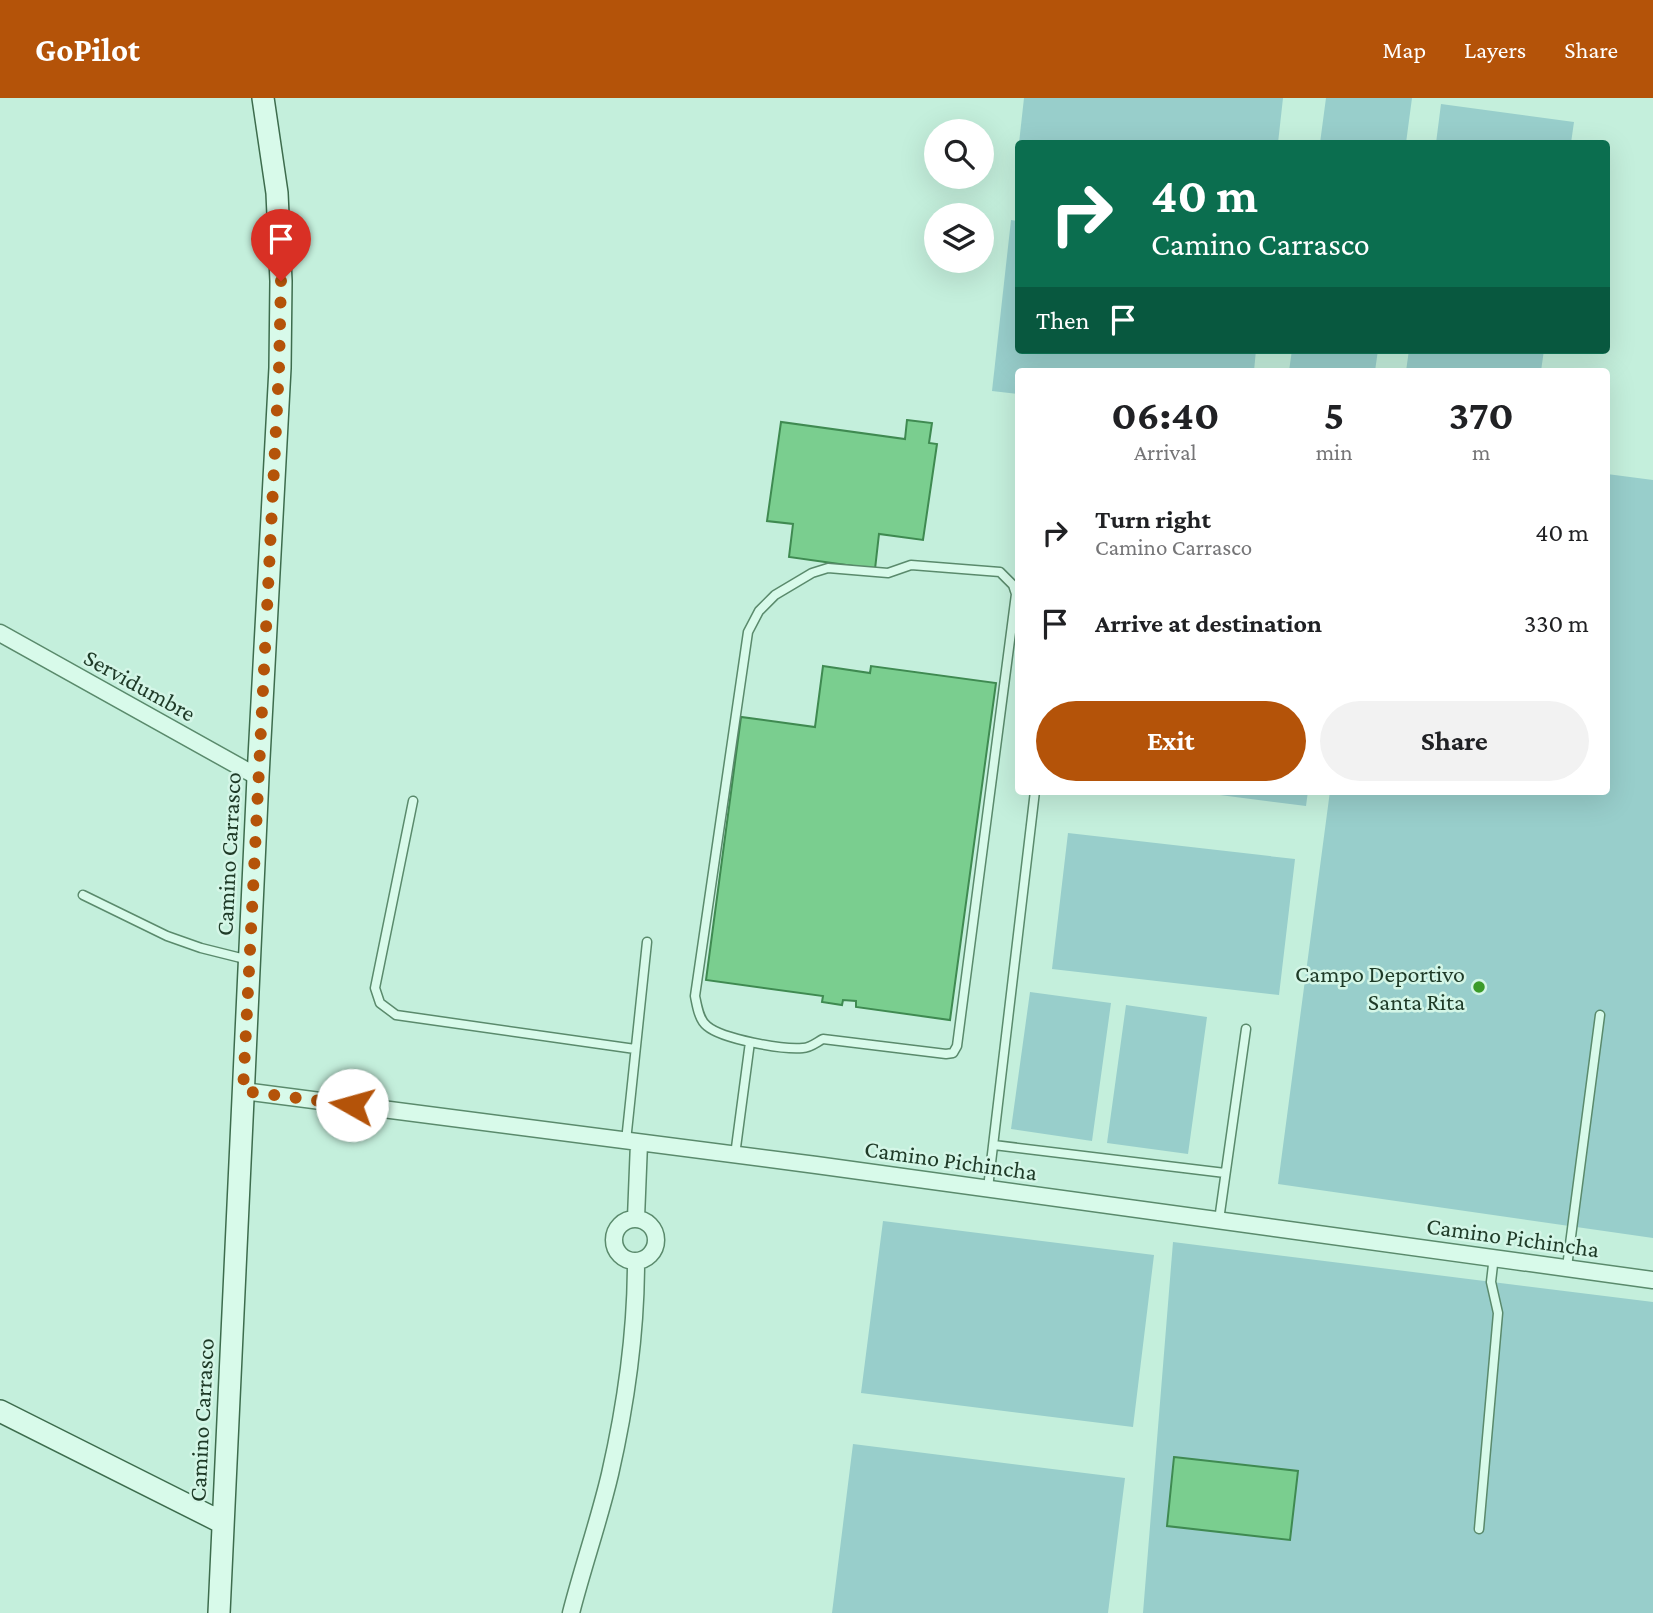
<!DOCTYPE html>
<html lang="en">
<head>
<meta charset="utf-8">
<style>
	body { margin:0; font-family:"Crimson Pro",serif; background:#f2f2f2; color:#202124; height:100vh; display:flex; flex-direction:column; font-size:26px; white-space:nowrap }
	* { box-sizing:border-box; margin:0 }
	p { font-size:23px; color:#757577 }
	.icon { flex:none; width:38px; height:38px; fill:none; stroke:currentColor; stroke-width:2; stroke-linecap:round; stroke-linejoin:round }
	.map { position:relative; flex:1; overflow:hidden }
	.panel { position:absolute; left:1015px; top:270px; width:595px; height:427px; display:flex; flex-direction:column; background:#fff; border-radius:7px; box-shadow:0 7px 28px #0002 }
	.panel>* { flex:none }
	.top-card { position:absolute; left:1015px; top:42px; width:595px; height:214px; border-radius:7px; box-shadow:0 7px 28px #0002; background:#0b6e4f; color:#fff; overflow:hidden }
	.buttons { position:absolute; left:924px; top:21px; display:grid; gap:14px }
	.buttons a { display:grid; place-items:center; width:70px; height:70px; border-radius:50%; background:#fff; box-shadow:0 7px 28px #0002; font-size:35px }
	.pin { position:absolute; display:grid; place-items:center; width:60px; height:60px; color:#fff; margin:-72px -30px; border-radius:50% 50% 50% 0; rotate:-45deg; box-shadow:0 0 7px #0007 }
	.pin .icon { rotate:45deg }
	.me { position:absolute; width:77px; margin:-38px; rotate:277deg; stroke-linejoin:round; filter:drop-shadow(0 0 5px #0008) }
	.turn { display:flex; align-items:center; gap:24px; height:147px; padding:0 21px; font-size:32px }
	.turn .icon { width:91px; height:91px; stroke-width:2.5 }
	.turn b { display:block; font-size:49px; line-height:60px }
	.then { display:flex; align-items:center; height:66px; padding:0 21px; background:#0003; gap:14px; font-size:26px }
	.eta { display:flex; justify-content:space-evenly; align-items:center; height:119px; text-align:center }
	.eta b { font-size:42px; font-weight:700; line-height:49px }
	.primary-button { display:flex; gap:14px; margin-top:auto; padding:14px 21px }
	.primary-button a { flex:1; height:80px; border-radius:42px; background:#b45309; color:#fff; font-size:28px; font-weight:700; line-height:80px; text-align:center }
	.primary-button a+a { background:#f2f2f2; color:#202124 }
	ul { padding:0; list-style:none }
	li { display:flex; align-items:center; gap:21px; height:91px; padding:0 21px }
	li div { flex:1 }
	li b { display:block; font-size:26px }
	li em { font-style:normal }
	header { display:flex; align-items:center; gap:42px; box-sizing:border-box; height:98px; padding:0 35px; background:#b45309; color:#fff }
	header strong { font-size:33px }
	nav { display:flex; gap:38px; margin-inline-start:auto; font-size:24px }
	.map>svg:first-child { display:block }
</style>
</head>
<body>
<header>
<strong>GoPilot</strong>
<nav><a>Map</a><a>Layers</a><a>Share</a></nav>
</header>
<div class="map">
<svg width="1653" height="1515" viewBox="0 0 1653 1515">
	<rect width="100%" height="100%" fill="#c4efdc"/>
	<!-- green -->
	<path fill="#98cecb" d="M1024,0H1283L1278,45H1019Z
		M1326,0H1412L1406,45H1320Z
		M1441,6L1574,24L1571,45H1436Z
		M1011,122L1018,123V252H1256L1254,273H1018V296L992,293Z
		M1292,252H1378L1375,273H1289Z
		M1409,252H1544L1541,273H1406Z
		M1607,376L1653,382V1140L1278,1086L1330,693H1606Z
		M1189,693H1308L1306,708Z
		M1068,735L1295,761L1279,897L1052,871Z
		M1030,894L1111,905L1092,1043L1011,1031Z
		M1126,907L1207,919L1188,1056L1107,1045Z
		M883,1123L1154,1157L1133,1329L861,1295Z
		M1173,1144L1653,1204V1515H1143Z
		M853,1346L1125,1380L1108,1515H832Z"/>
	<!-- building -->
	<path fill="#7ace8f" stroke="#3f8a51" stroke-width="2" d="M907,322L932,325L929,345L937,346L923,442L879,436L875,471L789,459L793,426L767,423L781,324L905,341Z
		M823,568L870,575L871,568L996,585L950,922L856,909V903L843,902L842,907L822,904L823,898L706,882L741,619L815,629Z
		M1174,1359L1298,1373L1290,1442L1167,1428Z"/>
	<g fill="none" stroke-linecap="round" stroke-linejoin="round">
		<defs>
			<path id="lane" d="M911,467L1000,474L1013,487L1016,496L957,948L953,955L946,956L823,941C817,944 810,950 803,950C783,952 722,941 707,928C699,922 697,908 695,898L748,534L759,513L775,497L812,475L828,470L888,475Z
				M413,703L375,890L380,905L396,917L635,951
				M83,797L167,838L201,850L249,862
				M626,1043L647,844
				M994,1047L1225,1075
				M735,1057L750,944
				M988,1090L1035,693
				M1219,1122L1246,931
				M1567,1169L1600,917
				M1479,1431L1498,1215L1491,1184L1494,1158"/>
			<path id="street" d="M0,535L258,679
				M243,993L816,1067L1653,1182
				M636,1120L639,1045
				M614 1142a21 21 0 1 1 42 0a21 21 0 1 1-42 0Z
				M571,1515C583,1468 599,1423 610,1376C626,1306 636,1236 636,1164"/>
			<path id="secondary" d="M0,1313L223,1425
				M219,1515L258,679L280,270L281,183L277,95L263,0"/>
		</defs>
		<!-- lane casing -->
		<use href="#lane" stroke="#5a8a6c" stroke-width="11"/>
		<!-- street casing -->
		<use href="#street" stroke="#5a8a6c" stroke-width="19"/>
		<!-- secondary casing -->
		<use href="#secondary" stroke="#3d6c4d" stroke-width="24"/>
		<!-- lane -->
		<use href="#lane" stroke="#d8faea" stroke-width="8"/>
		<!-- street -->
		<use href="#street" stroke="#d8faea" stroke-width="16"/>
		<!-- secondary -->
		<use href="#secondary" stroke="#d8faea" stroke-width="21"/>
	</g>
	<g fill="none" stroke-linecap="round" stroke-linejoin="round">
		<!-- route -->
		<path stroke="#b45309" stroke-width="12" stroke-dasharray="0 21.6" d="M281,183L279,270L243,993L352,1007"/>
	</g>
	<!-- markers -->
	<circle fill="#3c9b29" stroke="#d4f6e7" stroke-width="2.5" cx="1479" cy="889" r="7"/>
	<g text-anchor="middle" dominant-baseline="central" stroke-width="5" stroke-linejoin="round" paint-order="stroke">
		<!-- street labels -->
		<g font-size="24" fill="#1e3a27" stroke="#d4f6e7">
			<text transform="translate(140 587) rotate(29)">Servidumbre</text>
			<text transform="translate(228 756) rotate(-87)">Camino Carrasco</text>
			<text transform="translate(951 1062) rotate(8)">Camino Pichincha</text>
			<text transform="translate(1513 1139) rotate(8)">Camino Pichincha</text>
			<text transform="translate(201 1322) rotate(-87)">Camino Carrasco</text>
		</g>
		<!-- poi labels -->
		<g font-size="24" fill="#1e3a27" stroke="#d4f6e7" text-anchor="end">
			<text x="1465" y="875">Campo Deportivo<tspan x="1465" dy="28">Santa Rita</tspan></text>
		</g>
	</g>
</svg>
<div class="buttons">
<a><svg class="icon" aria-label="search" viewBox="0 0 24 24"><circle cx="10" cy="10" r="6"/><path d="M15 15l6 6"/></svg></a>
<a><svg class="icon" aria-label="layers" viewBox="0 0 24 24"><path d="M12 4l9 5-9 5-9-5zM3 14l9 5 9-5"/></svg></a>
</div>
<div class="pin" style="left:281px;top:183px;background:#d93025"><svg class="icon" aria-label="arrive" viewBox="0 0 24 24"><path d="M6 21V4h12l-3 4 3 4H6"/></svg></div>
<svg class="me" style="left:352px;top:1007px" viewBox="-20 -20 40 40"><circle r="19" fill="#fff"/><path d="M0-13L10 11 0 6-10 11z" fill="#b45309"/></svg>
<div class="top-card">
<div class="turn"><svg class="icon" aria-label="right" viewBox="0 0 24 24"><path d="M7 20v-9h11M14 6l5 5-5 5"/></svg><div><b>40 m</b>Camino Carrasco</div></div>
<div class="then">Then<svg class="icon" aria-label="arrive" viewBox="0 0 24 24"><path d="M6 21V4h12l-3 4 3 4H6"/></svg></div>
</div>
<section class="panel">
<div class="eta">
<div><b>06:40</b><p>Arrival</p></div>
<div><b>5</b><p>min</p></div>
<div><b>370</b><p>m</p></div>
</div>
<ul>
<li><svg class="icon" aria-label="right" viewBox="0 0 24 24"><path d="M7 20v-9h11M14 6l5 5-5 5"/></svg><div><b>Turn right</b><p>Camino Carrasco</p></div><em>40 m</em></li>
<li><svg class="icon" aria-label="arrive" viewBox="0 0 24 24"><path d="M6 21V4h12l-3 4 3 4H6"/></svg><div><b>Arrive at destination</b></div><em>330 m</em></li>
</ul>
<div class="primary-button"><a>Exit</a><a>Share</a></div>
</section>
</div>
</body>
</html>
